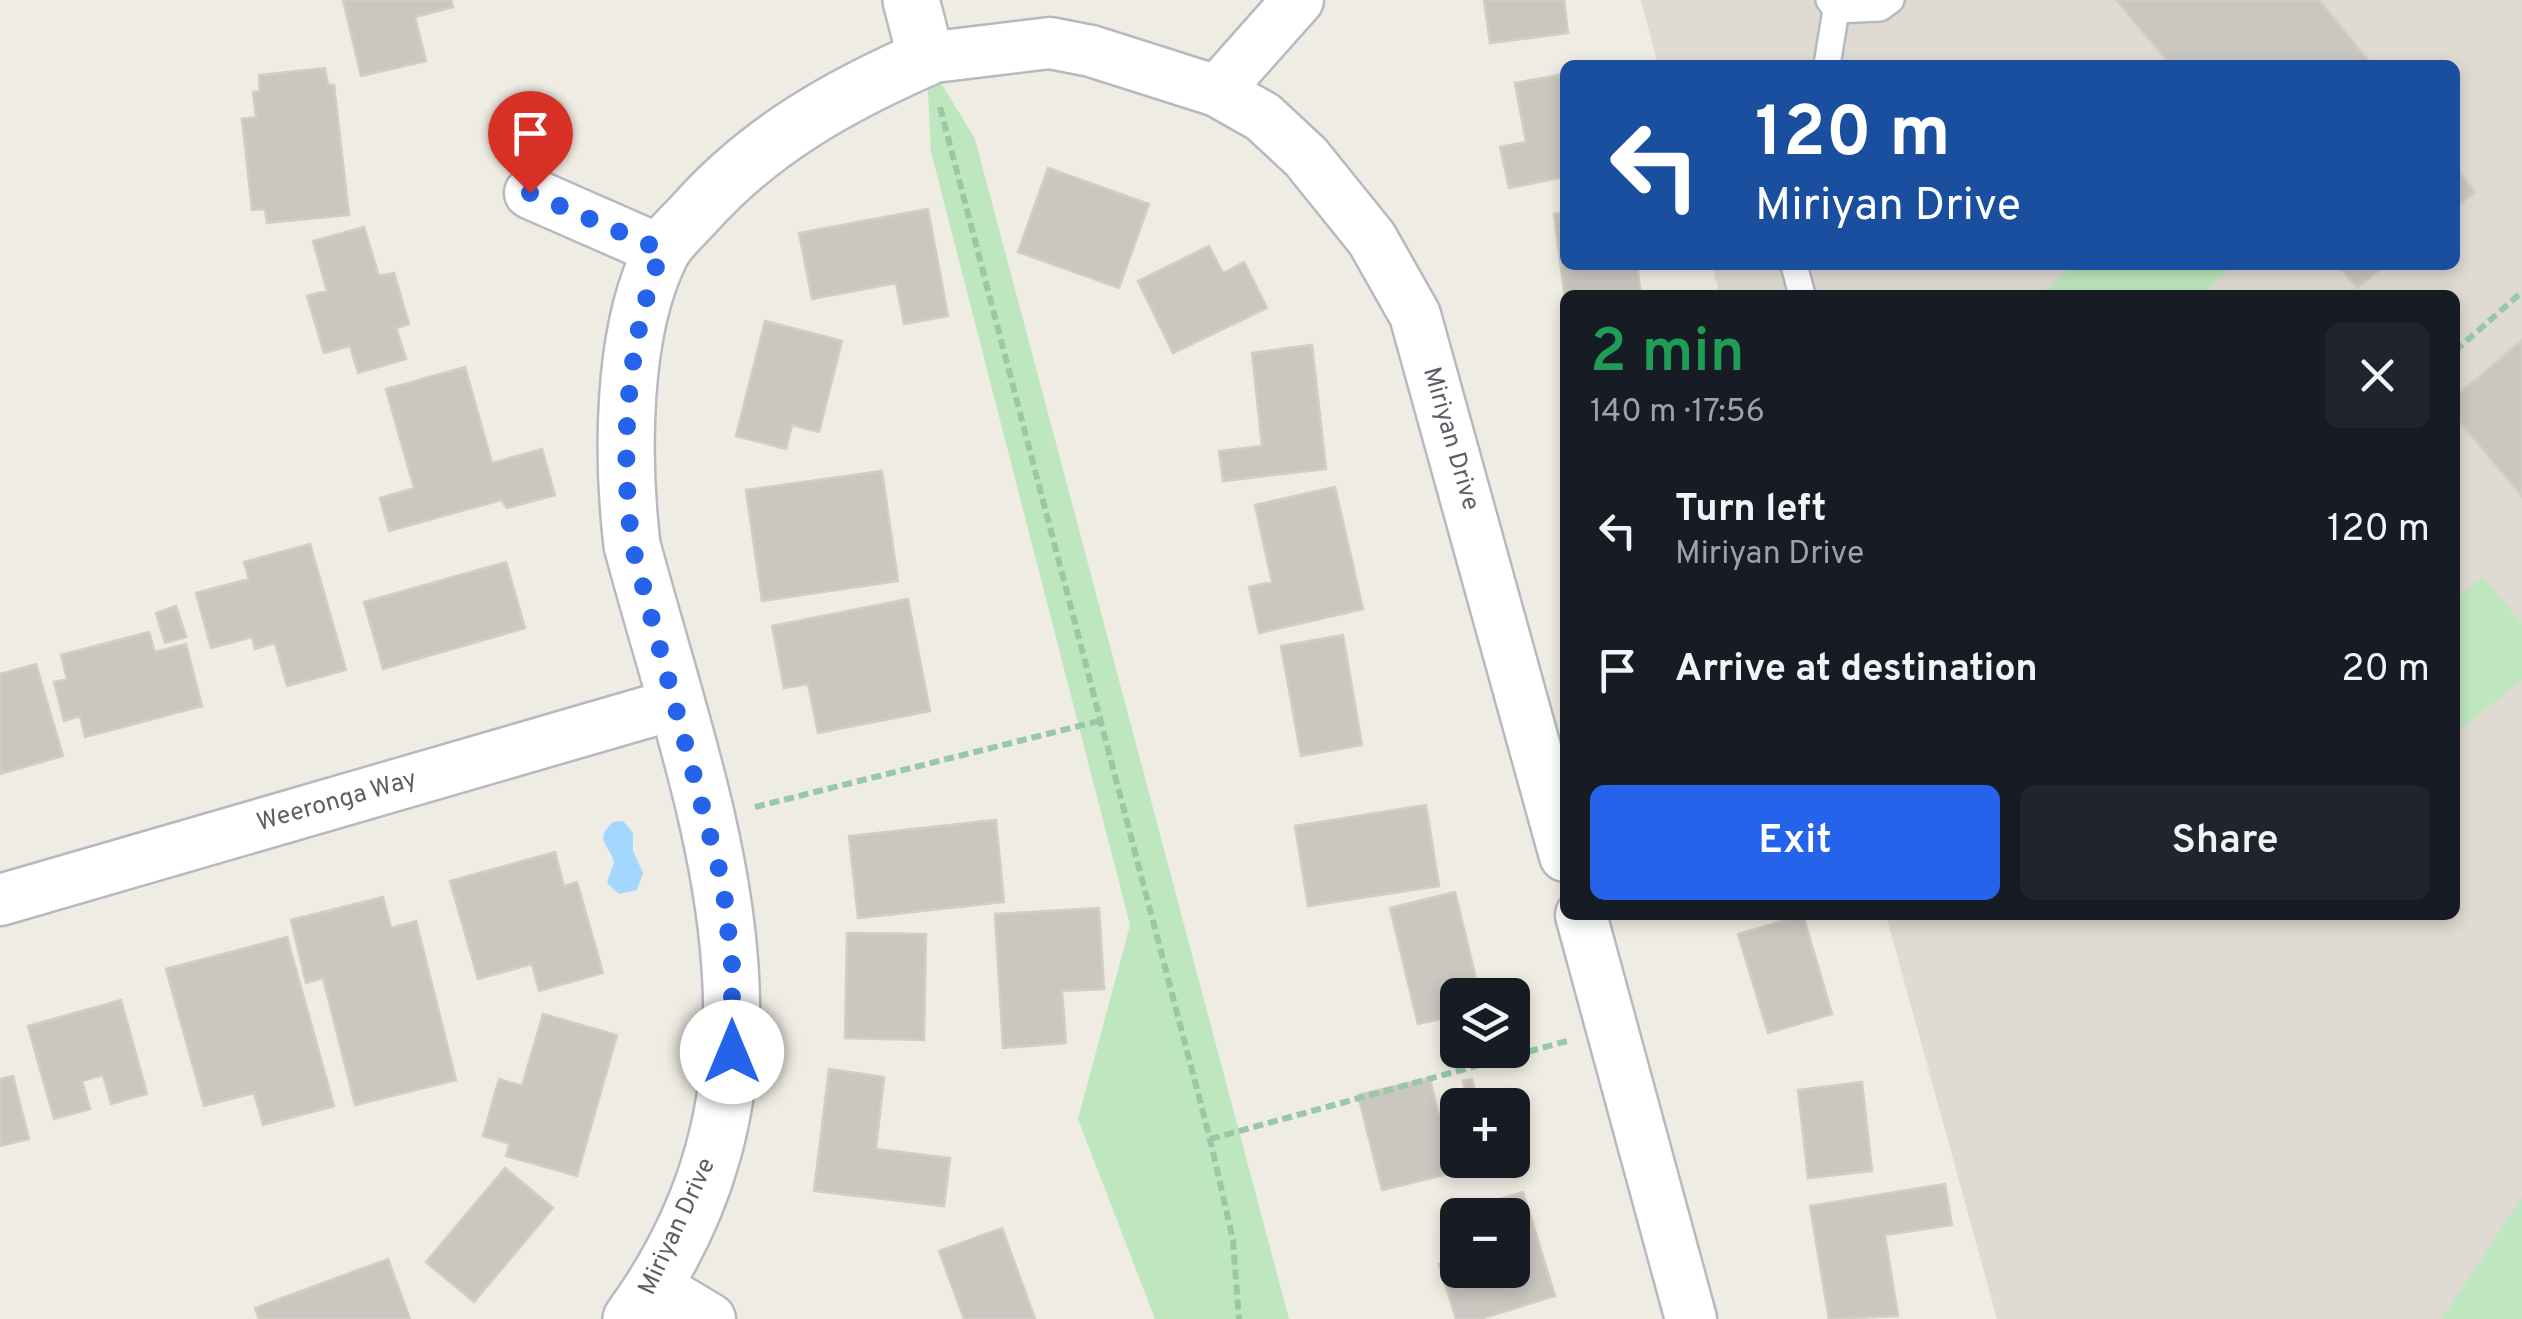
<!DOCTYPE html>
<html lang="en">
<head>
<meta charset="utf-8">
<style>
	body { margin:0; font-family:Overpass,sans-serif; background:#20242c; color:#f1f3f6; height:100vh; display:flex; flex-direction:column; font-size:38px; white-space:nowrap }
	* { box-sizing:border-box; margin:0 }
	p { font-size:32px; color:#9ea1a6 }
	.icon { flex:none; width:55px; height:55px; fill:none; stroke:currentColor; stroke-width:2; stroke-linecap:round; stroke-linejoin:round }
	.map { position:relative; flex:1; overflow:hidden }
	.details { position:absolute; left:1560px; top:290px; width:900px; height:630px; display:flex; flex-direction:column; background:#171b24; border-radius:15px; box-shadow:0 5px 15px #0003 }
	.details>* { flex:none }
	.banner { position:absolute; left:1560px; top:60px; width:900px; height:210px; border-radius:15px; box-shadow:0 5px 15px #0003; background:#1a4fa0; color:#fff; overflow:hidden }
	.controls { position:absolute; left:1440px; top:978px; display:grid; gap:20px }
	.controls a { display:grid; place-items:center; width:90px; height:90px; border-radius:15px; background:#171b24; box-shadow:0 5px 15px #0003; font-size:50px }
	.pin { position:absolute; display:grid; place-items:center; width:85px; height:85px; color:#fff; margin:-102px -42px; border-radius:50% 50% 50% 0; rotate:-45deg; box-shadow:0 0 10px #0007 }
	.pin .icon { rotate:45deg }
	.me { position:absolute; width:110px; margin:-55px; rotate:0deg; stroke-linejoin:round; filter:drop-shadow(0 0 8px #0008) }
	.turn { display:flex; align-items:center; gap:35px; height:210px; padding:0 30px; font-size:45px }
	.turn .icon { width:130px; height:130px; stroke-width:2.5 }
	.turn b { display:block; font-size:70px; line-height:85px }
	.round { display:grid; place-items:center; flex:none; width:105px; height:105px; border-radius:15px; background:#20242c }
	.overview { display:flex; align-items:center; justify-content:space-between; height:170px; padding:0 30px }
	h1 { font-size:60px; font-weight:600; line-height:75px; color:#1e9e55 }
	.action { display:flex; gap:20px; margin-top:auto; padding:20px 30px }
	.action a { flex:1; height:115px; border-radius:15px; background:#2563eb; color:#fff; font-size:40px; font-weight:600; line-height:115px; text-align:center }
	.action a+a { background:#20242c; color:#f1f3f6 }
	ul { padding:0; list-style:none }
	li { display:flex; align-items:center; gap:30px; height:140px; padding:0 30px }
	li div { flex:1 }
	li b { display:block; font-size:38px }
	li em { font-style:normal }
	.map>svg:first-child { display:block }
</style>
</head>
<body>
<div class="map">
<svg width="2522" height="1319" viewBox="0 0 2522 1319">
	<rect width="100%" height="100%" fill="#efece3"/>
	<!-- education -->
	<path fill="#dfdbd2" d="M1641,0H2522V1319H1997L1886,915H2455V295H1720L1712,265H2455V65H1658Z"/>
	<!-- green -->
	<path fill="#bfe7bf" d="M926,58L975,139L1289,1319H1155L1078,1119L1130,925L931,152Z
		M2075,265H2222L2228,272L2201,295H2039Z
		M2483,577L2522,624V679L2455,734V600Z
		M2522,1197V1319H2442Z"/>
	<!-- water -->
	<path fill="#a3d7ff" d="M623,821L633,833V851L643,873L637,890L619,894L607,883L614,862C609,843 593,841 613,822Z"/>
	<!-- building -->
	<path fill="#cac6c0" stroke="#d4cec1" stroke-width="2.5" d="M343,0H451L453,7L415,17L426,61L361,76Z
		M1484,0H1564L1568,33L1490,43Z
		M2116,0H2319L2372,65H2171Z
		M325,68L328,85H334L349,215L267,223L265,209L252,210L242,119L256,117L253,92L260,91L259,75Z
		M1565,74V177L1509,188L1500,147L1526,142L1515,83Z
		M2455,167L2475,192L2455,208Z
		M1048,168L1149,204L1119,288L1018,252Z
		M928,209L948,316L904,324L896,283L812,299L799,233Z
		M1565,212V265H1637L1641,295H1565V299L1554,214Z
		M364,227L379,276L394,273L409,324L396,328L406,359L358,373L350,346L324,353L307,296L327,291L313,241Z
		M1209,246L1223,273L1244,262L1267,308L1173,353L1138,281Z
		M2338,265H2386L2357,288Z
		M765,321L842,341L819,432L792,425L786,449L736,436Z
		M2522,340V496L2455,416V397Z
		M1312,345L1326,469L1223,481L1219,451L1262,446L1252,353Z
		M465,367L492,463L542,449L555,495L507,508L501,500L389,531L380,498L414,488L386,389Z
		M882,471L898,581L762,601L746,490Z
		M1335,487L1363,609L1259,633L1249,587L1272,582L1255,505Z
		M310,544L346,670L287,686L275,643L255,649L252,637L211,648L196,593L249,579L244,562Z
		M506,562L525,628L383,669L364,602Z
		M908,599L930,711L818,733L808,684L784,688L772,626Z
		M176,606L186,637L165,643L156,613Z
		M149,632L155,652L186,644L202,706L85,737L80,716L64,721L54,682L67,679L61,655Z
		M1343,635L1362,745L1301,756L1281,646Z
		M36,664L63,756L0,774V674Z
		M1426,805L1439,886L1308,906L1295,826Z
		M996,820L1004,902L858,918L849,836Z
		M555,852L564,886L577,882L603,973L539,991L532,964L478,979L450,881Z
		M1455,892L1480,995H1458V1015L1418,1024L1390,908Z
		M383,897L391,928L416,921L456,1080L355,1105L323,978L306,983L291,920Z
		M1099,908L1104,989L1062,991L1066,1043L1003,1048L995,914Z
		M1803,915L1832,1014L1768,1033L1738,934Z
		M847,933L926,934L924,1040L845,1038Z
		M287,937L334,1106L263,1125L254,1093L204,1106L166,969Z
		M121,1000L147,1094L111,1104L103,1075L82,1081L90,1109L54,1119L28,1026Z
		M543,1014L617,1035L577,1176L506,1156L510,1144L483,1136L499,1079L522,1086Z
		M829,1069L884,1077L876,1149L950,1158L944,1206L814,1191Z
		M13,1076L29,1139L0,1146V1079Z
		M1430,1078L1438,1113L1458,1108V1160L1493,1163L1382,1190L1358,1095Z
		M1472,1079L1478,1105H1469L1463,1081Z
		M1862,1082L1872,1171L1808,1178L1798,1090Z
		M505,1168L553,1208L474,1302L426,1262Z
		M1945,1184L1952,1225L1885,1235L1898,1316L1829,1319L1810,1206Z
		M1523,1192L1555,1296L1480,1319H1456L1439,1264L1458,1258V1270H1512V1215L1458,1217L1456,1212Z
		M1002,1228L1035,1319H964L939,1251Z
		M388,1259L410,1319H259L255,1308Z"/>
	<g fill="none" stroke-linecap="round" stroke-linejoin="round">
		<defs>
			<path id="lane" d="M1836,10L1880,8L1891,0
				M1827,65L1836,10L1829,0
				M1794,265L1802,295"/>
			<path id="street" d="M926,58L1050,43L1091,51L1217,91L1263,117L1306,157L1372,239L1415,315L1565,856
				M1217,91L1298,0
				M530,193L662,251
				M0,900L675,704
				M1581,915L1691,1319
				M655,1286L710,1319"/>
			<path id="secondary" d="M631,1319C815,1066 704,813 632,545C622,459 621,332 661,253C668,239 684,225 695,213C759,141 839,96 926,58L911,0"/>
		</defs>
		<!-- lane casing -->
		<use href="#lane" stroke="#b6b9be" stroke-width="30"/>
		<!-- street casing -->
		<use href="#street" stroke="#b6b9be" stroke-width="55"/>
		<!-- secondary casing -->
		<use href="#secondary" stroke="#b7bac0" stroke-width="60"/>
		<!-- path -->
		<path stroke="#98c8a6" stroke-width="6" stroke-dasharray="10 5" stroke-linecap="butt" d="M940,107L1210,1139L1233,1240L1239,1319
			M2455,351L2522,292
			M755,807L1103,720
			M1210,1139L1567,1041"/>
		<!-- lane -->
		<use href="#lane" stroke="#fff" stroke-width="25"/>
		<!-- street -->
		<use href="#street" stroke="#fff" stroke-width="50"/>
		<!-- secondary -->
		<use href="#secondary" stroke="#fff" stroke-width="55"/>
	</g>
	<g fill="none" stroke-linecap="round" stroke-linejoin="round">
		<!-- route -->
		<path stroke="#2563eb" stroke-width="18" stroke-dasharray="0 32.4" d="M530,193L662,250C626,345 620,445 632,545L723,884L732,965V1052"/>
	</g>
	<g text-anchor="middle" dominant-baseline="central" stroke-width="10" stroke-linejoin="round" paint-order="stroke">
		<!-- street labels -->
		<g font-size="25" fill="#5b5f65" stroke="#fff">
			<text transform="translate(1450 439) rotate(74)">Miriyan Drive</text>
			<text transform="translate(337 802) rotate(-16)">Weeronga Way</text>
			<text transform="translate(678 1227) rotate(-65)">Miriyan Drive</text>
		</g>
	</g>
</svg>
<div class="controls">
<a><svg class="icon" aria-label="layers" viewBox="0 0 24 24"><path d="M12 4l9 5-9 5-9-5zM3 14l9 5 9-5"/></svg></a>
<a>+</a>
<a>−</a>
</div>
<div class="pin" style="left:530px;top:193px;background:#d93025"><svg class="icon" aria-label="arrive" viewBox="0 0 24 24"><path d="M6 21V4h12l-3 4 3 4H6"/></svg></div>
<svg class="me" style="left:732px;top:1052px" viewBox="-20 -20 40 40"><circle r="19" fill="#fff"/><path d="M0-13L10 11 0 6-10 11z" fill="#2563eb"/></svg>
<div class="banner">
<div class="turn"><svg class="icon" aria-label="left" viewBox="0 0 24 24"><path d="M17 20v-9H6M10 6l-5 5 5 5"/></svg><div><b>120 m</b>Miriyan Drive</div></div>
</div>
<section class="details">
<div class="overview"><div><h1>2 min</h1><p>140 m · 17:56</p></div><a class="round"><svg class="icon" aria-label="close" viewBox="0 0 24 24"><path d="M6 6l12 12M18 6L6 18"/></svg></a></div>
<ul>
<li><svg class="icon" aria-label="left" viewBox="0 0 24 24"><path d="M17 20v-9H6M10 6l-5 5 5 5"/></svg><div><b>Turn left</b><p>Miriyan Drive</p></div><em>120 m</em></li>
<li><svg class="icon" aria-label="arrive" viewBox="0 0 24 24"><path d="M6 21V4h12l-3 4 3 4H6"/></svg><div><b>Arrive at destination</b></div><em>20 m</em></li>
</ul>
<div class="action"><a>Exit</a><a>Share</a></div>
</section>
</div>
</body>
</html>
